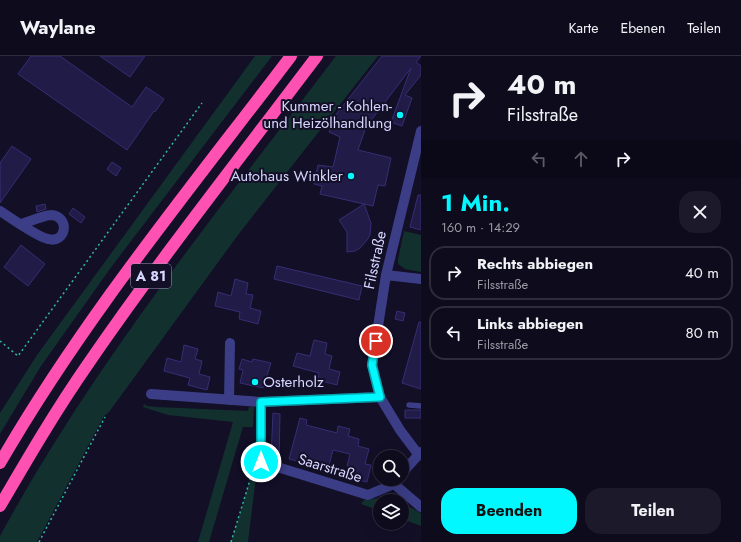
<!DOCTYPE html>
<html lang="de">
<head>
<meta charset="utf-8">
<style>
	body { margin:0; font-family:Jost,sans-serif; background:#1c192a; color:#f1f3f6; height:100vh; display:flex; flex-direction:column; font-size:15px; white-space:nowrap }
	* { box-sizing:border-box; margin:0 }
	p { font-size:13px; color:#9b9ba4 }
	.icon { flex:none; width:22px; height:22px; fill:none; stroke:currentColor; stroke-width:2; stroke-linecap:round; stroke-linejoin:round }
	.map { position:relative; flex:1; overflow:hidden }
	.drawer { display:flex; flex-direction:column; background:#0e0b1d; width:320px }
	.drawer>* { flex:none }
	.top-card { background:#0e0b1d; color:#f1f3f6; overflow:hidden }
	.tools { position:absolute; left:373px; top:394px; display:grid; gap:8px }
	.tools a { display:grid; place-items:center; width:36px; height:36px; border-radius:50%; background:#0e0b1d; box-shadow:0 4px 16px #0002,0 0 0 1px #2e2b3b; font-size:20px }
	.pin { position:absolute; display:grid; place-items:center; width:34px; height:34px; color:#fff; margin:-17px; border:2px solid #fff; border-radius:50%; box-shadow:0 1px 4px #0007 }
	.me { position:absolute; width:44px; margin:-22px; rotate:0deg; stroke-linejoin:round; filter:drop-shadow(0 0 3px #0008) }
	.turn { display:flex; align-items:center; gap:14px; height:84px; padding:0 20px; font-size:18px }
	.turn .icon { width:52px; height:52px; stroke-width:2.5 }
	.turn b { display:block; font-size:28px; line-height:34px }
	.lanes { display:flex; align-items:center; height:38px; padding:0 20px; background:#0003; justify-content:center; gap:20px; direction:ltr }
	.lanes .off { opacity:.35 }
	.round { display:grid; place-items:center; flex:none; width:42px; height:42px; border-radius:16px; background:#1c192a }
	.overview { display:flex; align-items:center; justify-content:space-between; height:68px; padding:0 20px }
	h1 { font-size:24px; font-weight:700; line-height:30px; color:#02f8ff }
	.action { display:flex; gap:8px; margin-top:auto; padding:8px 20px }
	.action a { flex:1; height:46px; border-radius:16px; background:#02f8ff; color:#111; font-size:16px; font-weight:700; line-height:46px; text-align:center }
	.action a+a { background:#1c192a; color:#f1f3f6 }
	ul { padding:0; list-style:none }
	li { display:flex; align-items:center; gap:12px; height:54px; margin:0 8px 6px; padding:0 12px; border:2px solid #2e2b3b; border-radius:16px }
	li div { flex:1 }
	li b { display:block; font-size:15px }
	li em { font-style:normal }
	header { display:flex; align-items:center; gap:24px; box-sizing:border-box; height:56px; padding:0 20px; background:#0e0b1d; border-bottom:1px solid #2e2b3b }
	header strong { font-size:19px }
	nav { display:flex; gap:22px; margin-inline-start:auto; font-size:14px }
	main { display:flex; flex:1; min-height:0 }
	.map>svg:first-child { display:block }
</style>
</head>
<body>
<header>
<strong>Waylane</strong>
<nav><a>Karte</a><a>Ebenen</a><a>Teilen</a></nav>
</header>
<main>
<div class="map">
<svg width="421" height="486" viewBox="0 0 421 486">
	<rect width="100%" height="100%" fill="#120f27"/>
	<!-- green -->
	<path fill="#12312e" d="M255,0H272L112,210L41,310L0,378V357L37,299Z
		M336,0H378L238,179L109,356L104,360L37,486H0V480C93,308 218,155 336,0Z
		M404,175L421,179V216L405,213L398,208V203Z
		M144,348L147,350L157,351L248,355L249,351H254L253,371H243L209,486H198L233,366L168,359L143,351Z
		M254,411L257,413L248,486H231Z
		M392,437L410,451L421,457V470L402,463V445H380V455L361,448L364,444L380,442Z"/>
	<!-- building -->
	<path fill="#211b48" stroke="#362e74" d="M31,0H60L132,51L146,31L164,43L155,56L154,55L127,94L18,18Z
		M100,0H145L130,21Z
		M382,0H421L416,6L421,10V19L405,39L412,42L402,70L391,66L411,12L366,71L358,94L391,102L385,130L378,129L373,150L364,148L371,167L370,179L367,184L360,192L355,195L347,196V176L339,164L364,148L320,138L322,130L314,128L318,109L333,111L340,81L329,76L334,61Z
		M12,90L31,103L0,147V107Z
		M112,106L121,112L116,120L107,113Z
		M418,139H421V174L410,171Z
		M45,148L46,153L37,156L36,150Z
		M73,152L85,161L81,167L69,158Z
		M21,189L45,208L28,230L4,211Z
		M277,210L362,230L359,244L274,223Z
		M235,223L248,227L246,238L253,239L250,252L261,255L258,268L239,263L240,256L215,250L218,236L231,240Z
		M397,255L405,257L403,265L395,263Z
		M419,266H421V333L402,327Z
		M314,284L327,287L325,298L332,300L329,313L340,316L337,329L318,324L319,317L293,310L297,297L310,300Z
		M184,289L198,293L195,303L202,305L199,318L210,321L207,334L188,329L190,322L164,315L167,302L181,306Z
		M242,303L252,306L253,303L271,307L263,332L240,327L243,314L239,313Z
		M405,354H421V362H405Z
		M273,357L280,358L279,405L271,402Z
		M300,362L307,364L306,369L337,377L338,370L350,373L348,380L359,383L358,390L369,393L365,408L371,409L367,426L349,422L351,411L347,410L350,398L333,394L328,413L289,403Z"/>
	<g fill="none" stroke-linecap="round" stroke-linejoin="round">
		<!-- path -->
		<path stroke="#2fb9a7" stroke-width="1.5" stroke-dasharray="2 3" stroke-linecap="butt" d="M0,285L18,300L202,47
			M39,486L105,361
			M231,486L254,411"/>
		<!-- service -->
		<path stroke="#3b3d86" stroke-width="5.5" d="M409,349L421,350"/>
		<!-- minor -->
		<path stroke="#3b3d86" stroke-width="10" d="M0,155C11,162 37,181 48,183C67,188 70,160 51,159C45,159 28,166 21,168
			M386,219L421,223
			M151,338L261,346L380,341
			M229,344L230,287
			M261,346V406L368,439L394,428L398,423
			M418,398L400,374L380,341L372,309L386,219L421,75
			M402,417L421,396
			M394,428L421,451"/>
		<!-- motorway -->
		<path stroke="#ff51b1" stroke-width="12" d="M0,407C83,263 190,133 291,0
			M0,450C28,402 56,354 88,308C160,203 240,102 317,0"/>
	</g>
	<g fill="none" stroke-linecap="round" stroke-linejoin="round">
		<defs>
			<path id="route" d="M261,406V346L380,341L372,309L376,285"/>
		</defs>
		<!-- route casing -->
		<use href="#route" stroke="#01a1a6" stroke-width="10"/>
		<!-- route -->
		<use href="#route" stroke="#02f8ff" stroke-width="7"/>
	</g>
	<!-- markers -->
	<g fill="#02f8ff" stroke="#120f27" stroke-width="1.5">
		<circle cx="400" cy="59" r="4"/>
		<circle cx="351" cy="120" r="4"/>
		<circle cx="255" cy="326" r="4"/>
	</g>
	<g text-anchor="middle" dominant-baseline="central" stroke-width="4" stroke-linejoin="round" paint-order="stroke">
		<!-- shield labels -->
		<rect fill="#120f27" stroke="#9c9abe" stroke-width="1" x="131" y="208" width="40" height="24" rx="3"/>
		<g font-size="14" font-weight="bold" fill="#d7d6ff">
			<text x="151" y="220">A 81</text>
		</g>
		<!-- poi labels -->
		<g font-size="15" fill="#d7d6ff" stroke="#120f27" text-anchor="end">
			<text x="392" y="50">Kummer - Kohlen-<tspan x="392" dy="17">und Heizölhandlung</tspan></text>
			<text x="343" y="120">Autohaus Winkler</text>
			<text x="263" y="326" text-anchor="start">Osterholz</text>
		</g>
		<!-- street labels -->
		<g font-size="15" fill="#d7d6ff" stroke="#120f27">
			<text transform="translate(375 204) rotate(-78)">Filsstraße</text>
			<text transform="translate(330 412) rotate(17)">Saarstraße</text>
		</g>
	</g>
</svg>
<div class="tools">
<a><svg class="icon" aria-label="search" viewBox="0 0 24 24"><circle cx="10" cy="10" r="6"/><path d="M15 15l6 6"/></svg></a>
<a><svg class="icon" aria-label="layers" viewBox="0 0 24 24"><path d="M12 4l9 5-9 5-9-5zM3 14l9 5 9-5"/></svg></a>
</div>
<div class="pin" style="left:376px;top:285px;background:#d93025"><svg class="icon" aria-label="arrive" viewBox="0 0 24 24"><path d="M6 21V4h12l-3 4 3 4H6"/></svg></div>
<svg class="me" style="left:261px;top:406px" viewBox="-20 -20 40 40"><circle r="17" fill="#02f8ff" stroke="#fff" stroke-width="3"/><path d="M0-11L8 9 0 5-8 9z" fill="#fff"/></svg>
</div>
<section class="drawer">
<div class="top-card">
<div class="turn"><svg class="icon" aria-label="right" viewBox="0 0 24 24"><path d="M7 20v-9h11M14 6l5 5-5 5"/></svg><div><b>40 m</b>Filsstraße</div></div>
<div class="lanes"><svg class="icon off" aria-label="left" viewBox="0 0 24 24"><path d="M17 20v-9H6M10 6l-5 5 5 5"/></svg><svg class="icon off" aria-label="ahead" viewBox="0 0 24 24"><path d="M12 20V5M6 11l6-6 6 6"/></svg><svg class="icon" aria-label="right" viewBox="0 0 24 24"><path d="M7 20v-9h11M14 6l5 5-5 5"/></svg></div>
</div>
<div class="overview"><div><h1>1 Min.</h1><p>160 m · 14:29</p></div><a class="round"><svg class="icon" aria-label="close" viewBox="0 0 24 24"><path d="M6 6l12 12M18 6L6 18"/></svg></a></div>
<ul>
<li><svg class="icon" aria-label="right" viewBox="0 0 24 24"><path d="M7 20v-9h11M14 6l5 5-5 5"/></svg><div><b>Rechts abbiegen</b><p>Filsstraße</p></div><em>40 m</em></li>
<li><svg class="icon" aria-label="left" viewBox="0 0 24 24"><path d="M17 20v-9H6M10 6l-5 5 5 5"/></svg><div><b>Links abbiegen</b><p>Filsstraße</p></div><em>80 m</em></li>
</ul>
<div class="action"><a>Beenden</a><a>Teilen</a></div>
</section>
</main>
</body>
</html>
